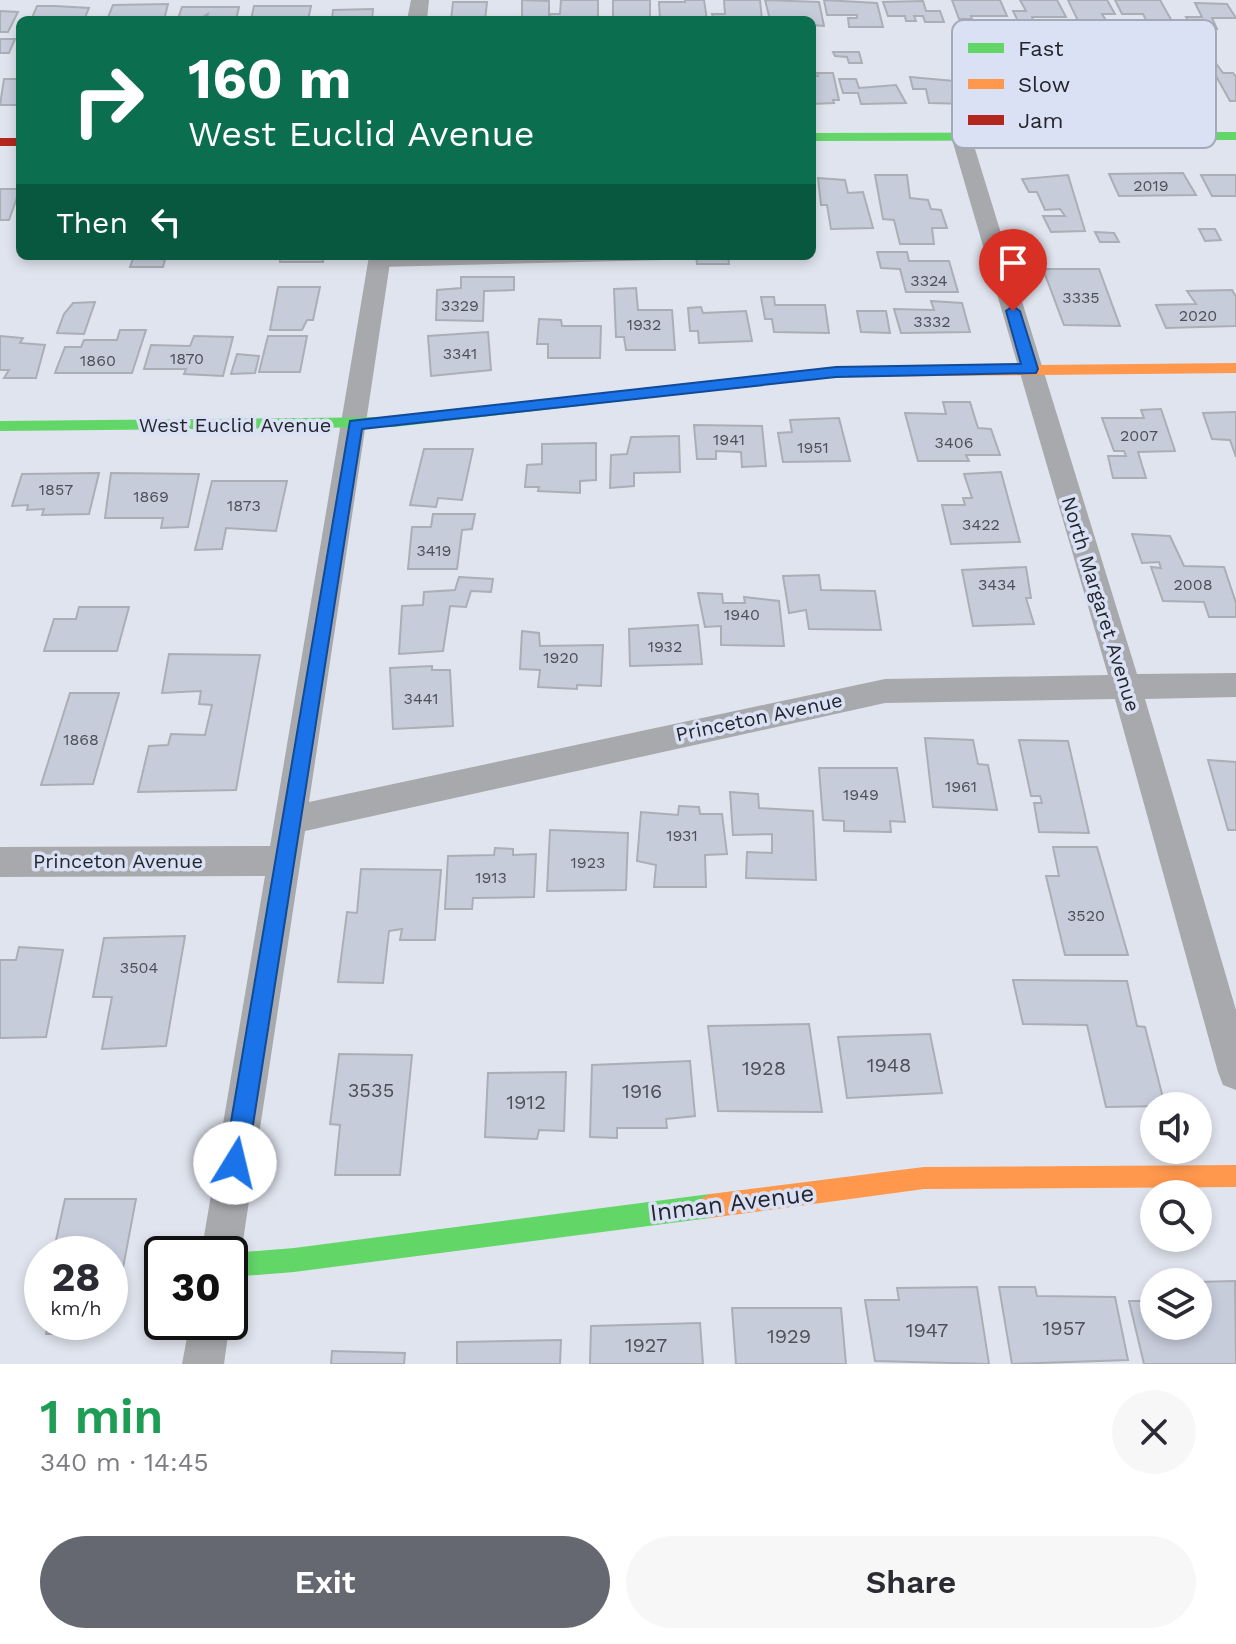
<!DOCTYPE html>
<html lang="en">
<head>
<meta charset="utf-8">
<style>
	body { margin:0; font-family:"Work Sans",sans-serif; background:#f7f7f7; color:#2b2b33; height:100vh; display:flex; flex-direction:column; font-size:30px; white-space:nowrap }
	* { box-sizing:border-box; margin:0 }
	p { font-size:26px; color:#7c7c81 }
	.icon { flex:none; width:44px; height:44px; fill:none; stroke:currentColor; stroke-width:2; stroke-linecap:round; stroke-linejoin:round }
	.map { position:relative; height:1364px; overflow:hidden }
	.drawer { display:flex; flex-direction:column; background:#fff; flex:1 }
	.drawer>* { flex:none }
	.banner { position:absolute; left:16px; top:16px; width:800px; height:244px; border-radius:12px; box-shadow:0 4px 12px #0003; background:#0b6e4f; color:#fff; overflow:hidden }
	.fabs { position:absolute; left:1140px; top:1092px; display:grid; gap:16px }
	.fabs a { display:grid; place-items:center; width:72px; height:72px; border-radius:50%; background:#fff; box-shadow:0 4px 12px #0003; font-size:40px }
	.speed { position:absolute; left:24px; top:1236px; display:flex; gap:16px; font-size:40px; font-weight:700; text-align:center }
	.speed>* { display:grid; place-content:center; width:104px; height:104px; border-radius:50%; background:#fff; box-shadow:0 4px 12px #0003; line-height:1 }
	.speed small { font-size:20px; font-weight:400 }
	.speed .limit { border:4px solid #111; border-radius:12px; background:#fff; color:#111 }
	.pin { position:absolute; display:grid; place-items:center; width:68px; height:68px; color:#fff; margin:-82px -34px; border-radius:50% 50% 50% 0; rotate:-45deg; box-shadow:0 0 8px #0007 }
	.pin .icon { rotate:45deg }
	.me { position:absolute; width:88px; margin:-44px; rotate:9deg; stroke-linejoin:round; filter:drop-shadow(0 0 6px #0008) }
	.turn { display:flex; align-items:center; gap:28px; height:168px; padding:0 40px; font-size:36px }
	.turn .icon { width:104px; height:104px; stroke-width:2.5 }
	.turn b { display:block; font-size:56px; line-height:68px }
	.then { display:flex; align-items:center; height:76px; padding:0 40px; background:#0003; gap:16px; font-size:30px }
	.round { display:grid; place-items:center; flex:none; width:84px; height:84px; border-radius:42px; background:#f7f7f7 }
	.headline { display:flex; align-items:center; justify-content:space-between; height:136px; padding:0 40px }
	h1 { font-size:48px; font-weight:600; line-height:60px; color:#1e9e55 }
	.action { display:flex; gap:16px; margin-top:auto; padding:16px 40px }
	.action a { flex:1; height:92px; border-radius:48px; background:#656871; color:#fff; font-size:32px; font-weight:600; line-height:92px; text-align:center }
	.action a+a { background:#f7f7f7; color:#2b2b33 }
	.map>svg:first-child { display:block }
</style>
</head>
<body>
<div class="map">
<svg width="1236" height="1364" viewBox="0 0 1236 1364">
	<rect width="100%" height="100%" fill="#e0e4ee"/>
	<!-- building -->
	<path fill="#c7ccdb" stroke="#aaaeb5" stroke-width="2" d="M522,0L549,1V20H514V17L522,18Z
		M561,0H598V20H550V14H560Z
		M613,0H650V20H603L613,19Z
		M685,0H704L707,20H660L659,2H685Z
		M724,0H760L762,20H714L712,14H725Z
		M765,0L819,2L824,26L812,25V20H770Z
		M824,0L877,3L883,27H849L848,18H857V15H827Z
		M952,0H1000L1007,16H971L972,19H959Z
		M1020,0H1057L1066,17H1032L1034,23H1019L1013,11H1026Z
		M1068,0H1107L1115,14H1102L1109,25H1080Z
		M1115,0H1160L1173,23L1148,24L1143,14H1122Z
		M923,1L926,11H940L944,22H925L923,16H914L916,21H906L905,16H888L883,2Z
		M453,2H487L485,20H451Z
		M1195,3L1227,4L1236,18H1212L1217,29H1193L1186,17H1202Z
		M168,4L164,20H107L113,5Z
		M37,6H55L89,8L84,20H31Z
		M254,6H311L308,20H251Z
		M182,7H239L236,20H206L208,14L201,18L178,19Z
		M373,9L372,20H332L333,10Z
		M0,11L18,12L8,32H0Z
		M0,39H15L9,53H0Z
		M833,52H859L862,63H849L847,57L835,56Z
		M1199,62H1215L1223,73H1233L1236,77V101H1230L1216,76H1206Z
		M817,73H833L839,100H833L834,103L812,104V76H818Z
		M910,77L965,82L971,104L929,103L926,89H913Z
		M4,79H20V105H0Z
		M839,79H856L859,88L896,85L906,103L861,104L858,93H843Z
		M1183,173L1196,195L1119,196L1109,174Z
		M875,175H907L910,198L928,200L931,209L941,210L947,228H932L934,244H900L894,220L883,219Z
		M1068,175L1085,231L1051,232L1043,216H1065L1060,209L1045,210L1037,192H1029L1022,179Z
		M1201,175H1236V196H1212Z
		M818,178L845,180L848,193L863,192L873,228L831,229L827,205H821Z
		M0,189H20L9,220H0Z
		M1199,229H1215L1221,240L1205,241Z
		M1095,232L1114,233L1119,242H1100Z
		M877,252H907L909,261H949L958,292H906L900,269L881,268Z
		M134,256H166L163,267H130Z
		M281,256H323V262H280Z
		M696,256H728L729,264H697Z
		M1043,269H1099L1120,326L1064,325Z
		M461,277H514V290L484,291L483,321L436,320L437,290L461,288Z
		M278,287H320L313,320H307L302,330H270Z
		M636,288L638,310H672L675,350H626L624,337H616L614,289Z
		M1232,290L1236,297V326L1166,328L1156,305L1196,304L1187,291Z
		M761,297H774L775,305H825L829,333L774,332L772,319H765Z
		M931,301L962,303L970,332L901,333L894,309L934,310Z
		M95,302L84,334L57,333L64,314L73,303Z
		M701,307L703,313L746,311L752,341L699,343L698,331H690L688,308Z
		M857,311H886L890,333L861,332Z
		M539,319L561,320L562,326H601L600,358H548V344H537Z
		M120,330H146L132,373H55L65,347H81L84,340H117Z
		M488,332L491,370L431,376L428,336Z
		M0,336L23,338L20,343L45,345L36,378H4L9,370H0Z
		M194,336L233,337L223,376L184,374L186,369H144L151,345L190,346Z
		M268,336H307L300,372H259Z
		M237,354L259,356L255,373L231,374Z
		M943,402H970L978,428L991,429L1000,455H966L969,461H918L905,413L946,414Z
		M1161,409L1175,451L1138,452L1146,478H1113L1108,456H1126L1124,451H1114L1102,418H1144L1141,410Z
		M1236,412V457L1230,440L1212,439L1203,413Z
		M839,418L850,461L783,462L778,433L792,432L790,420Z
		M694,425L762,426L766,466L742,467L741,452L716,451V459H697Z
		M679,436L680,472L634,473V486L610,488L611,455L627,454L631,437Z
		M596,443V480L580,481V493L538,491L539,487H525L527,465L542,464V444Z
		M424,449H473L462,500L438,498L436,507L410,505Z
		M1001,472L1020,542L951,544L942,505H965L963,498H972L964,474Z
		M99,473L89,514L42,515L44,509L27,510L28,505L12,506L22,474Z
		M111,473L199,474L188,527L161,528L163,518H105Z
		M212,481H287L276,531L226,528L222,549L195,550Z
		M433,514H475L472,529L462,530L457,569H408L412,527H431Z
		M1132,534L1170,536L1184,566L1224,567L1236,603V617H1209L1204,602L1163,601L1151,567L1161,568L1159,562L1142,563Z
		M1026,567L1031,598H1026L1034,624L973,626L962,570Z
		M819,575L821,590L875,591L881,630L809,629L806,610L789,613L783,576Z
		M459,577L493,579L491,592L471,591L466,607L450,606L443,651L399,654L402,606L423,605L424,592L455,590Z
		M698,593L722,594L723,603H745L744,597L779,601L784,646L721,645V626L705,627Z
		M79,607H129L117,651H44L54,619H76Z
		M698,625L702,664L630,666L629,629Z
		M522,631L539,633L540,646L603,645L601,686L577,685V689L538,687L540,670L520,669Z
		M169,654L260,655L236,790L138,792L149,746L168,745L171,734L205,735L212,705L199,704L201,691L162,693Z
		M432,666V670H450L453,726L393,729L390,668Z
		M70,693H119L93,784L41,785Z
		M925,738L973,740L978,764L988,765L997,810L933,807Z
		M1019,740L1068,741L1089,833L1039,832L1034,803H1042L1040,796H1031Z
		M1208,760L1236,762V830H1228Z
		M819,768H897L905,822L890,821L891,832L844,831V821L823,820Z
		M730,792L758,794L759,808L813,811L816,880L746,878L747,852L772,853V834L733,835Z
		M679,806L699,807L700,814H722L727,854L705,855L706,887H654L656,865L637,861L641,812L678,815Z
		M550,830L628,833L626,890L547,891Z
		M1053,847H1097L1128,955H1065L1046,876H1059Z
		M495,848L513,849V855L536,854L534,897L473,898L472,909H445L448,856L494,855Z
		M361,869L441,870L435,940H400L402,929L389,931L383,983L338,982L347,912L357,913Z
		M185,936L166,1046L102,1049L112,997H93L104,938Z
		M19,947L63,950L46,1037L0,1038V960H16Z
		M1013,980L1127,981L1137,1026L1145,1027L1165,1106L1106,1107L1087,1025L1023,1024Z
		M809,1024L822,1112L718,1111L708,1026Z
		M930,1034L942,1093L847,1098L838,1037Z
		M339,1054L412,1055L400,1175H335L340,1125L330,1124Z
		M690,1061L695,1116L666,1119L667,1128H617V1138L590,1137L592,1065Z
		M566,1072L564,1131L539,1130L537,1139L485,1137L488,1073Z
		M65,1199H136L119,1289L110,1290V1254H53Z
		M1235,1281L1236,1364H1144L1129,1301H1154V1326H1198L1196,1282Z
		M977,1287L989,1364L875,1361L865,1300H899L897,1288Z
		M999,1287H1035L1037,1296L1115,1297L1128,1360L1012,1364Z
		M732,1308H841L846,1364H736Z
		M48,1322H102L100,1333L46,1334Z
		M700,1323L703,1364H590L591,1326Z
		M561,1340L560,1364H457V1342Z
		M332,1351L405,1353L404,1364H331Z"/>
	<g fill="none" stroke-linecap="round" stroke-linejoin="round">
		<!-- lane -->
		<path fill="#a8a9ad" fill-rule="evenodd" d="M507,256H669L663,260L379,267L373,263L379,259Z"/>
		<!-- street -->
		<path fill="#a8a9ad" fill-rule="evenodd" d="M411,0H429L427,20H407Z
			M961,130L971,136L1137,674L1236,673V697L1145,699L1236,1010V1090L1223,1085L1218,1072L1115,699L885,703L305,831L241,1254L235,1268L230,1270V1254H201L265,876L0,877V847L270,846L369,256H391L309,802L885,679L1108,675L951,136Z
			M190,1322L230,1321L224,1364H182Z"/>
		<!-- fast -->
		<path fill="#63d668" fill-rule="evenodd" d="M1236,132V140L812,141V133Z
			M732,379L737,380V388L394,427L0,431V421L394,417Z
			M710,1194L718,1198L722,1206L718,1214L710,1218L294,1272L230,1277V1253L294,1248Z"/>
		<!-- slow -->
		<path fill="#ff974d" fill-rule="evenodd" d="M1236,363V373L836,377L732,389L724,384L732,379L836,367Z
			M1236,1165V1187L924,1189L710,1218L702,1214L698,1206L702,1198L710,1194L924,1167Z"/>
		<!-- jam -->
		<path fill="#b3261e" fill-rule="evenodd" d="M0,138H20V146H0Z"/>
	</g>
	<!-- route -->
	<path fill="#1a73e8" stroke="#114b97" stroke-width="2" d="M1013,306L1020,311L1038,369L1036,373L836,377L362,429L247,1163L243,1171L235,1175L227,1171L224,1163L350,421L836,367L1021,364L1006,311Z"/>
	<g text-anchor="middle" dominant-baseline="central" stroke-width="7" stroke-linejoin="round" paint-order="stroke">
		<!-- number labels -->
		<g font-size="16" fill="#4c5058">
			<text x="1151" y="185">2019</text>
			<text x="929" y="280">3324</text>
			<text x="1081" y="297">3335</text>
			<text x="460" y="305">3329</text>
			<text x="1198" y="315">2020</text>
			<text x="932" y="321">3332</text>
			<text x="644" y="324">1932</text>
			<text x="460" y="353">3341</text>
			<text x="187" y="358">1870</text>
			<text x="98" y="360">1860</text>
			<text x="1139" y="435">2007</text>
			<text x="729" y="439">1941</text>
			<text x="954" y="442">3406</text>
			<text x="813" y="447">1951</text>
			<text x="56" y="489">1857</text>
			<text x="151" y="496">1869</text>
			<text x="244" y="505">1873</text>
			<text x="981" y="524">3422</text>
			<text x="434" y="550">3419</text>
			<text x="997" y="584">3434</text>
			<text x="1193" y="584">2008</text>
			<text x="742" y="614">1940</text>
			<text x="665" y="646">1932</text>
			<text x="561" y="657">1920</text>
			<text x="421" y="698">3441</text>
			<text x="81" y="739">1868</text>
			<text x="961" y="786">1961</text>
			<text x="861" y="794">1949</text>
			<text x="682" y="835">1931</text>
			<text x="588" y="862">1923</text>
			<text x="491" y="877">1913</text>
			<text x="1086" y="915">3520</text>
			<text x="139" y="967">3504</text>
		</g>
		<!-- street labels -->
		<g font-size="20" fill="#23262d" stroke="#dae1f4">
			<text x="235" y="425">West Euclid Avenue</text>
			<text transform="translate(1101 604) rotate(73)">North Margaret Avenue</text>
			<text transform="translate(759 717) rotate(-12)">Princeton Avenue</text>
			<text x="118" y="861">Princeton Avenue</text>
		</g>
		<!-- near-number labels -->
		<g font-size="20" fill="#4c5058">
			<text x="889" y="1065">1948</text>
			<text x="764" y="1068">1928</text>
			<text x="371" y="1090">3535</text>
			<text x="642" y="1091">1916</text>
			<text x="526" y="1102">1912</text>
			<text x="1064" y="1328">1957</text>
			<text x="927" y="1330">1947</text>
			<text x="789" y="1336">1929</text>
			<text x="646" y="1345">1927</text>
		</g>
		<!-- near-street labels -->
		<g font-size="24" fill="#23262d" stroke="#dae1f4">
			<text transform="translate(732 1203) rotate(-7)">Inman Avenue</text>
		</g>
	</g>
	<!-- legend -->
	<rect x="952" y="20" width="264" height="128" rx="12" fill="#dae1f4" stroke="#a3a9b8" stroke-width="2"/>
	<rect x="968" y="43" width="36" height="10" fill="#63d668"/>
	<rect x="968" y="79" width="36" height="10" fill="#ff974d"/>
	<rect x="968" y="115" width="36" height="10" fill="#b3261e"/>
	<g font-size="22" fill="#23262d">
		<text x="1018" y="56">Fast</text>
		<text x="1018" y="92">Slow</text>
		<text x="1018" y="128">Jam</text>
	</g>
</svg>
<div class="fabs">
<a><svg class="icon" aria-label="sound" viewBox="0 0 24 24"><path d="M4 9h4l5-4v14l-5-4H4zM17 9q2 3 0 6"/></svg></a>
<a><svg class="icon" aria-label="search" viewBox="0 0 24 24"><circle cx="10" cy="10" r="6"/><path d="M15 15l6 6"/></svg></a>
<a><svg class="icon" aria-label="layers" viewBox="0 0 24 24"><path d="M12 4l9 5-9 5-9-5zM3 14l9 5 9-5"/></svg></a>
</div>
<div class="speed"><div>28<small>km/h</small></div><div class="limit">30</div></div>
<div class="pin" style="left:1013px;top:311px;background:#d93025"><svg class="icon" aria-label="arrive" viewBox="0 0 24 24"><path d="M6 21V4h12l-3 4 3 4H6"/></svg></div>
<svg class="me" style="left:235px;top:1163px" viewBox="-20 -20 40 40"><circle r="19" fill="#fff"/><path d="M0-13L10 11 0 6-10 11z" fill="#1a73e8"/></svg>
<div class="banner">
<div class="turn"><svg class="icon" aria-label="right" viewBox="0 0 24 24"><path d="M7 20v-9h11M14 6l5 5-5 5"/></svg><div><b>160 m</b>West Euclid Avenue</div></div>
<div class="then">Then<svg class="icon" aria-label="left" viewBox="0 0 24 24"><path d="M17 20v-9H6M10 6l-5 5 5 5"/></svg></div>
</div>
</div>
<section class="drawer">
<div class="headline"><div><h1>1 min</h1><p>340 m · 14:45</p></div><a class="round"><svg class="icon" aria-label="close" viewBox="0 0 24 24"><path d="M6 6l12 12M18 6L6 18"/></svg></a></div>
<div class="action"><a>Exit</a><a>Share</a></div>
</section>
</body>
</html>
